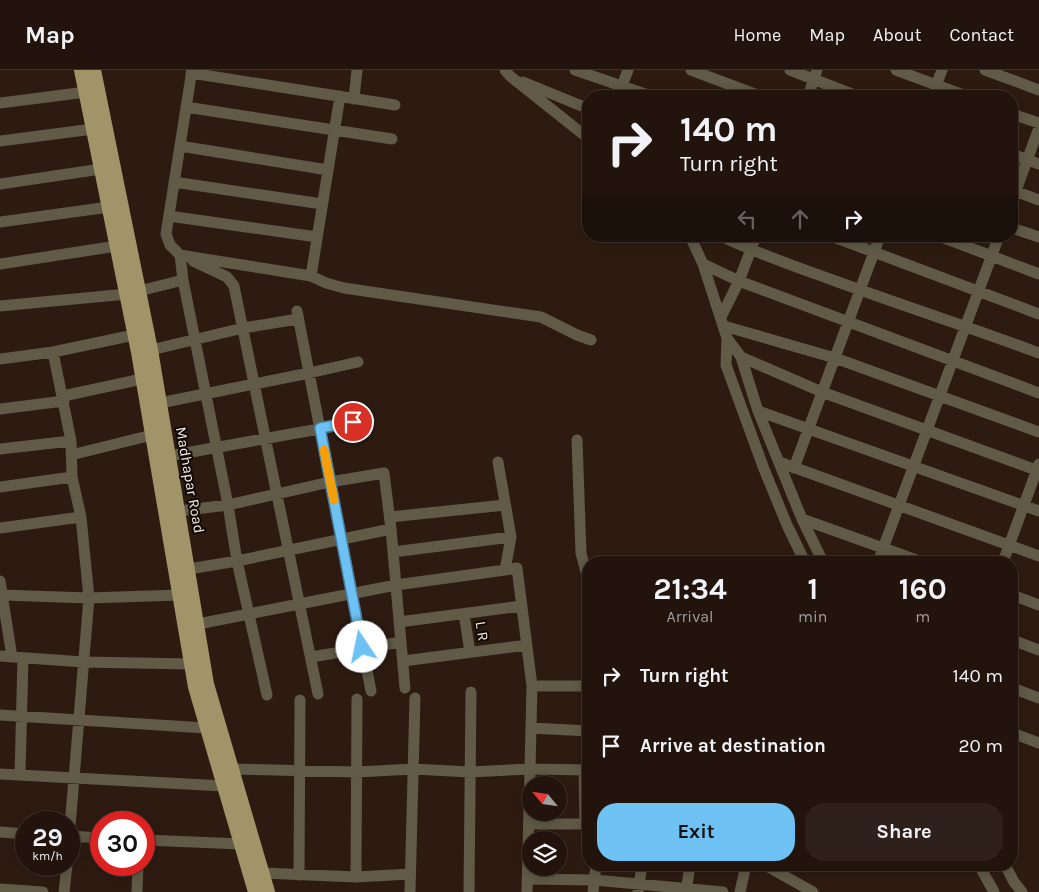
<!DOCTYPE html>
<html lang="en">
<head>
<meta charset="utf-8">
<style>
	body { margin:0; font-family:Karla,sans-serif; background:#2e211b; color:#f1f3f6; height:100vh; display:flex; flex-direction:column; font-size:19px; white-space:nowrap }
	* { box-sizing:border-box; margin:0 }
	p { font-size:16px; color:#a29e9d }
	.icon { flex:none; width:28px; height:28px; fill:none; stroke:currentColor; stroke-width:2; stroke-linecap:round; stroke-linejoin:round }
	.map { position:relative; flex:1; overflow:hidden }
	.side { position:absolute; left:582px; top:486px; width:436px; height:315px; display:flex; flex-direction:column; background:#22140d; border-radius:20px; box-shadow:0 2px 12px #0003,0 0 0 1px #3f332e }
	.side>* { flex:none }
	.top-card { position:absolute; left:582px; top:20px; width:436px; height:152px; border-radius:20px; box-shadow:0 2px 12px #0003,0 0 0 1px #3f332e; background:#22140d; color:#f1f3f6; overflow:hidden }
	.needle { width:32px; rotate:299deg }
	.controls { position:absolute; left:522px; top:706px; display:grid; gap:10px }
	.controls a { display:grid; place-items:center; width:45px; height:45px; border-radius:50%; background:#22140d; box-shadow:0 2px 12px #0003,0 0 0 1px #3f332e; font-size:25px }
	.speed { position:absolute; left:15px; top:741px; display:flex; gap:10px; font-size:25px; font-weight:700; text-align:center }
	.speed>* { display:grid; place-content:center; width:65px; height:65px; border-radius:50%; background:#22140d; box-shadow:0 2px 12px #0003,0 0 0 1px #3f332e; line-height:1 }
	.speed small { font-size:12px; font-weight:400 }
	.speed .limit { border:8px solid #d22; background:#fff; color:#111 }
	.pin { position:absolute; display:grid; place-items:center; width:42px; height:42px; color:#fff; margin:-21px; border:2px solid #fff; border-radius:50%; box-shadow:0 1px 5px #0007 }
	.me { position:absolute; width:55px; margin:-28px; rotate:349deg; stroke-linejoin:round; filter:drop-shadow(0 0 4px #0008) }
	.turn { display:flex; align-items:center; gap:18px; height:105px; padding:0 15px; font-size:22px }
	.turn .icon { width:65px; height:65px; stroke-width:2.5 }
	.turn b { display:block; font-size:35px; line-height:42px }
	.lanes { display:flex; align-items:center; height:48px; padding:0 15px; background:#0003; justify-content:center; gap:25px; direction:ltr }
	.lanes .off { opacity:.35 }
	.eta { display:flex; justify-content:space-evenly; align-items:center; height:85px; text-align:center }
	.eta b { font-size:30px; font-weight:700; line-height:35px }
	.action { display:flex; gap:10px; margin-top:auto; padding:10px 15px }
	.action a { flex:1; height:58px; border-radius:20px; background:#6dc2f3; color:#111; font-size:20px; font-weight:700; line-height:58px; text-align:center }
	.action a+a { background:#2e211b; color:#f1f3f6 }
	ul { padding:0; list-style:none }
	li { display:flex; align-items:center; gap:15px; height:70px; padding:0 15px }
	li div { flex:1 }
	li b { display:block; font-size:19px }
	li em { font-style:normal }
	header { display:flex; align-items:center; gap:30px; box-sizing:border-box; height:70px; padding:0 25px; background:#22140d; border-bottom:1px solid #3f332e }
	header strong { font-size:24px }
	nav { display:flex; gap:28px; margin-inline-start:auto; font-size:18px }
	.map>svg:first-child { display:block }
</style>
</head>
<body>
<header>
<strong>Map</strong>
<nav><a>Home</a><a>Map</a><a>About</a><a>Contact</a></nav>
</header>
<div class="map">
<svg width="1039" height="822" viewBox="0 0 1039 822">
	<rect width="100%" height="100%" fill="#2d1b11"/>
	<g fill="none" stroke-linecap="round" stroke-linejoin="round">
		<!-- minor -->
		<path stroke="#605a46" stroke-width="11" d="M192,0L166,164L170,175L180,185L311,206L326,213L344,218L541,247L577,265L591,270
			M505,0L510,6L589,69
			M575,0L651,26
			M691,0L760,26
			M790,0L857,26
			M896,0L966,26
			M985,0L1039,20
			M191,3L395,35
			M523,12L589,39
			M618,26L628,0
			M808,26L817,0
			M932,26L942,0
			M354,29L357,0
			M0,33L86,22
			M186,37L392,69
			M1012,44L1039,53
			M0,71L93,59
			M180,76L328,100
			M1012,84L1039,94
			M174,112L322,134
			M0,114L101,99
			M1012,120L1039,130
			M1012,131L1039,58
			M169,146L317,167
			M0,152L109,137
			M1012,158L1039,167
			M690,166L703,194L727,268L726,295L764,399L787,455L805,492
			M721,166C756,183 791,195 827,208C898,234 969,257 1039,283
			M831,166L1039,244
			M939,166L1039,204
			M180,185L183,210L228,435L237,491L267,625
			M193,191L227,207L234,216L318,624
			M0,194L117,176
			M703,194L739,211L1039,323
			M311,206L340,26
			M139,221L183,210
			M0,236L127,224
			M297,241L371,621
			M721,247L739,211L756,166
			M724,256L835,288L1039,362
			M727,268L741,287L758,341L802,449L823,492
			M151,280L243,258L298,249
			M53,282L71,371L72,407L81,447L89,528L69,768
			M741,287L822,322L1039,401
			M0,289L53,282L134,265
			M63,326L142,309
			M160,333L309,303L358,292
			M0,339L64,331
			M758,341L1039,441
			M577,370L581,483L589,514
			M0,379L71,371
			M71,385L152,365
			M169,386L369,350
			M498,392L511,467L505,500L517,498L532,616L527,822
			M779,392L1039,486
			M794,398L880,166
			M0,417L72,407
			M179,441L228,435L330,412L384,403L391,459L405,618
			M390,447L505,435
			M802,449L922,492
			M0,458L81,447
			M393,482L511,467
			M878,492L999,166
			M1003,492L1039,394
			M189,499L237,491L391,459
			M0,511L12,587
			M2,525L89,528L179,525
			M1012,525L1039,535
			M464,544L470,582
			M399,552L522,536
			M198,554L396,515L505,500
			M1012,570L1039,580
			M0,586L83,592L190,594
			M311,587L401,572
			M403,591L527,575
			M532,616H589
			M1012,618L1039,628
			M0,645L206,658
			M531,658L589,661
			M1012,663L1039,673
			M232,699L357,702L413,699L470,702L530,699L589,700
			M584,700L585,754
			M0,704L224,716
			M20,705L23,588
			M529,754H589
			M0,762L26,764
			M69,766L101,768
			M144,770L241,774
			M729,795L746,797
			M765,795L813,822
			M979,795L994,822
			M1005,795L1014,812L1022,822
			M263,803L356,807L410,804
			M299,805L300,630
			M356,807L357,629
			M527,809L595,810L723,822
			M0,819L43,822
			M638,821L642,795
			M64,822L67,795
			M137,822L138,795
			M410,822L415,628
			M469,822L471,622
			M593,822L596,795
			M686,822L690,795
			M740,822L746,795"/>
		<!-- major -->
		<path stroke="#a19469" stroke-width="14" d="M81,0L138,282L195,617L255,822
			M94,0L151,280L207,614L268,822"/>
	</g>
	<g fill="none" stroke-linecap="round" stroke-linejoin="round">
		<defs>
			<path id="route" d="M353,352L320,358L362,577"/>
		</defs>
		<!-- route casing -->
		<use href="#route" stroke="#477e9e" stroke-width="12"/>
		<!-- route -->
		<use href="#route" stroke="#6dc2f3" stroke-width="9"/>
		<!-- slow -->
		<path stroke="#f59e0b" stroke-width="9" d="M324,380L334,430"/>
	</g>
	<g text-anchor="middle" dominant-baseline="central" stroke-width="4" stroke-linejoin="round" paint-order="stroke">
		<!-- street labels -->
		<g font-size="15" fill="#f5e8e1" stroke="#0f0804">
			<text transform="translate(190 410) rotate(80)">Madhapar Road</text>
			<text transform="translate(482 561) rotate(81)">L R</text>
		</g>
	</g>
</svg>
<div class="controls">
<a><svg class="needle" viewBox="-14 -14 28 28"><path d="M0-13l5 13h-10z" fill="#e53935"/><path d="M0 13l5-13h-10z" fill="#a29e9d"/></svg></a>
<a><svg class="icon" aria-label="layers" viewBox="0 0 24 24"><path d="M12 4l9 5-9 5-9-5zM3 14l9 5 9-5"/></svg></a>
</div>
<div class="speed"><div>29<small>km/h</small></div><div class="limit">30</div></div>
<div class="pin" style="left:353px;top:352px;background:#d93025"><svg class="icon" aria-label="arrive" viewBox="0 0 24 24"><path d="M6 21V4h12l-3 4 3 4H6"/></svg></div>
<svg class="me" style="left:362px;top:577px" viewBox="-20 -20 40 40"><circle r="19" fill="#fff"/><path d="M0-13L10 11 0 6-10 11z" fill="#6dc2f3"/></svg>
<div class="top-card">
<div class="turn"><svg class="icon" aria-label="right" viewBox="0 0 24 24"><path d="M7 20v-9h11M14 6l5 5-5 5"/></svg><div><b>140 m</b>Turn right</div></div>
<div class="lanes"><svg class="icon off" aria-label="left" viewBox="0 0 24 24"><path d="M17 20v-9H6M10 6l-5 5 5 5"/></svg><svg class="icon off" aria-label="ahead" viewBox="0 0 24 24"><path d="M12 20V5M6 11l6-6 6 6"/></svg><svg class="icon" aria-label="right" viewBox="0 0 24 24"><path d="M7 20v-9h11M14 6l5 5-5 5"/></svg></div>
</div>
<section class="side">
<div class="eta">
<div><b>21:34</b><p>Arrival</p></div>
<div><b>1</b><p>min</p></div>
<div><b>160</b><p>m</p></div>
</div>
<ul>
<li><svg class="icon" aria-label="right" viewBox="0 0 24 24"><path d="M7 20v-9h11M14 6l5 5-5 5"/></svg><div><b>Turn right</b></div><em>140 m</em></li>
<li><svg class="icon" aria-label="arrive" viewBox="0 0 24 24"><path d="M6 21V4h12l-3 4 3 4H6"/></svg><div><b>Arrive at destination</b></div><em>20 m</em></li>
</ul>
<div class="action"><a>Exit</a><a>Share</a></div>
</section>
</div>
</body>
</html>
